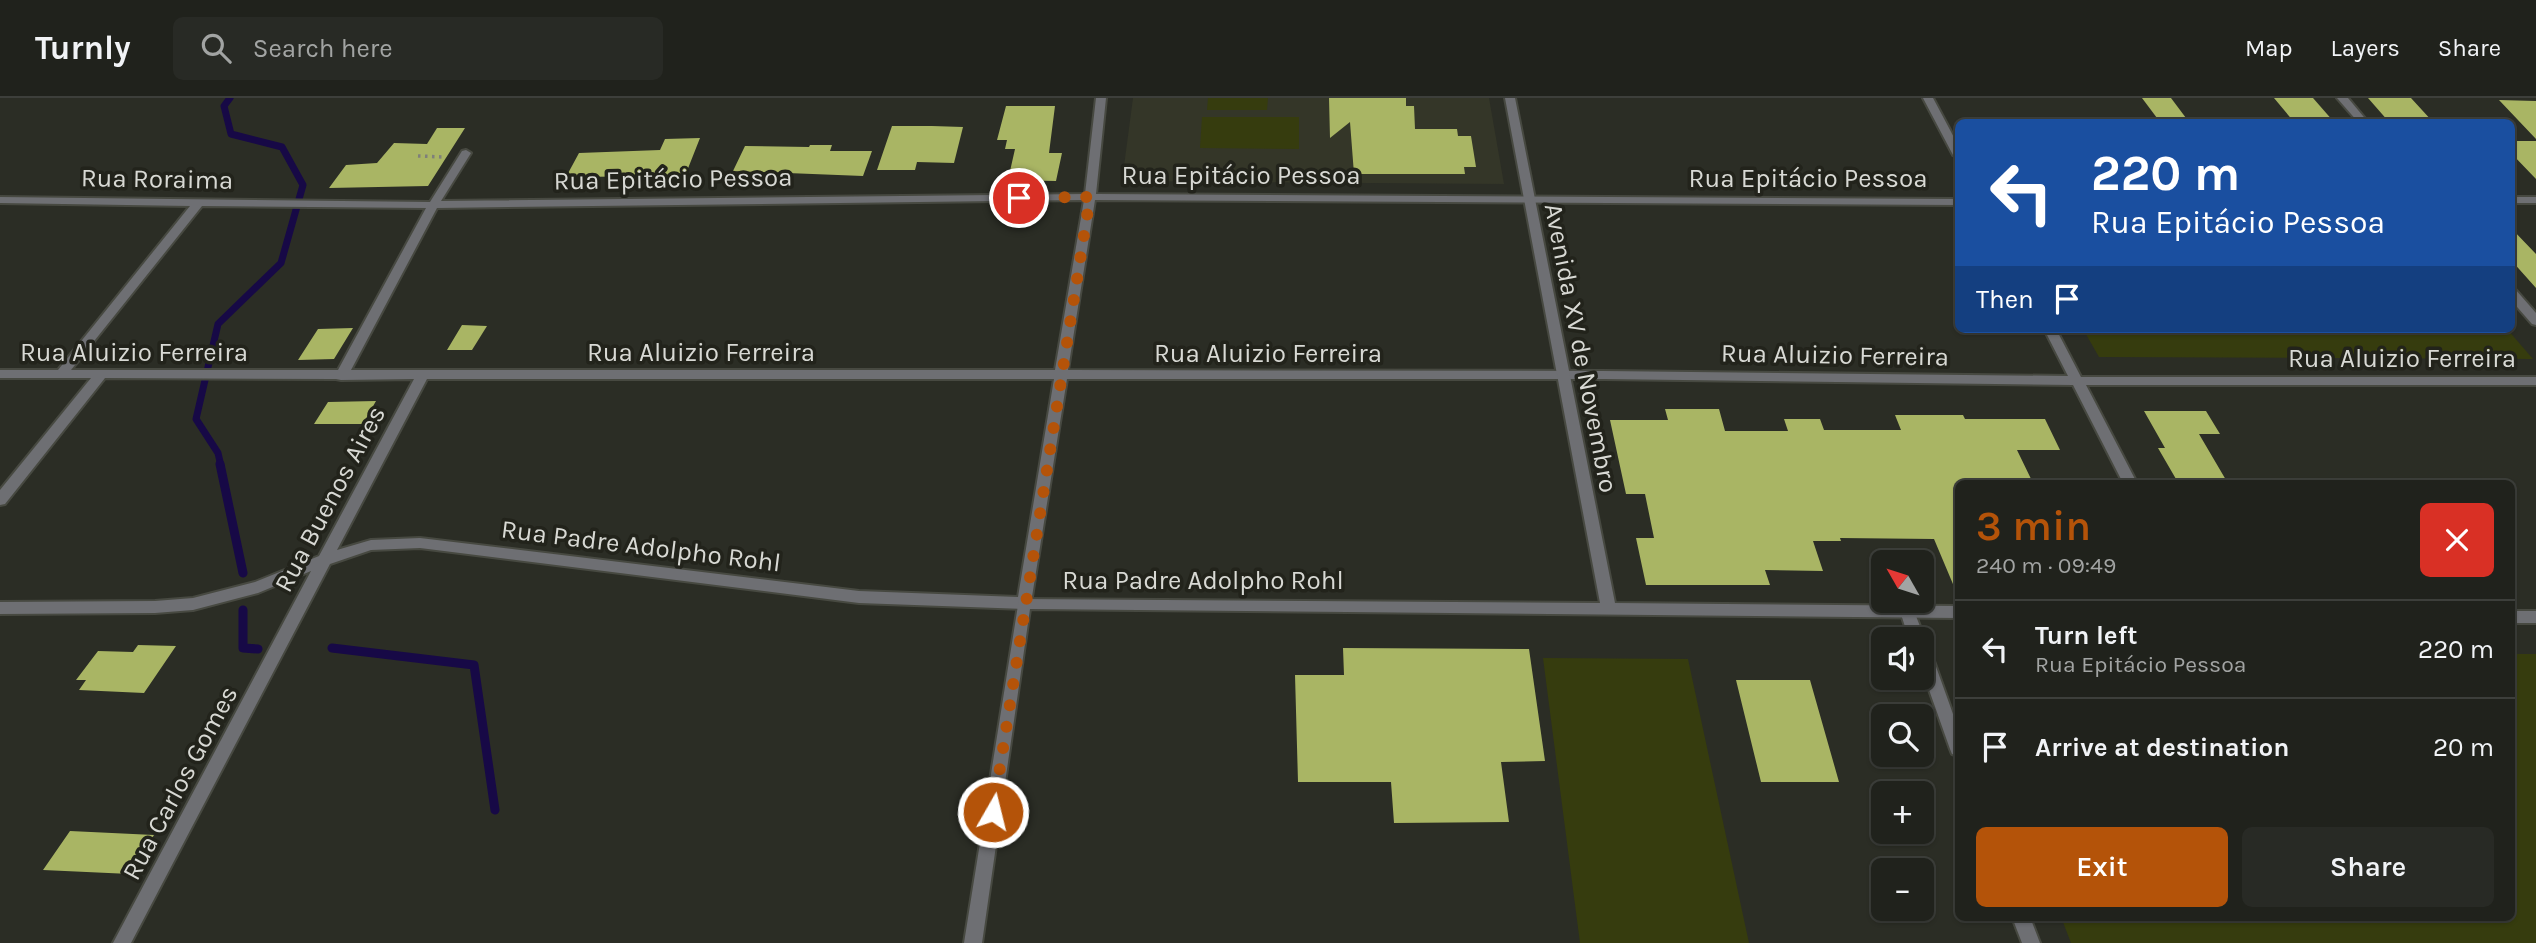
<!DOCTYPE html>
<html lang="en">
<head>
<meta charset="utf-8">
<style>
	body { margin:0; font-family:Karla,sans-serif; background:#282a25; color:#f1f3f6; height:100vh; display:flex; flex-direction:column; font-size:26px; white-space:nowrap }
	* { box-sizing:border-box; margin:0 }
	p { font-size:23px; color:#a2a4a3 }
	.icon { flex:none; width:38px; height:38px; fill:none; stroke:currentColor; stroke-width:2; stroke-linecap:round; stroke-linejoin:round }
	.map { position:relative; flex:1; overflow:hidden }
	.sheet { position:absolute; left:1955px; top:382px; width:560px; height:441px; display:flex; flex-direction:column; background:#20221c; border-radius:10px; box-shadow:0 2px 5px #0004,0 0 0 2px #3d3f3b }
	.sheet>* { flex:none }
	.guide { position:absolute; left:1955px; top:21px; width:560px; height:214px; border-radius:10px; box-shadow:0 2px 5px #0004,0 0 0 2px #3d3f3b; background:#1a4fa0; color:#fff; overflow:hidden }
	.needle { width:46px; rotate:309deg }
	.controls { position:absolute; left:1871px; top:452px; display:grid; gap:14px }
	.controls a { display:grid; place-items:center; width:63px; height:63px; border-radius:10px; background:#20221c; box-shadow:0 2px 5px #0004,0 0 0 2px #3d3f3b; font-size:35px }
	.pin { position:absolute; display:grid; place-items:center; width:60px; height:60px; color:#fff; margin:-30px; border:4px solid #fff; border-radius:50%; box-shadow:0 2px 7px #0007 }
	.me { position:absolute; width:77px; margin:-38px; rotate:8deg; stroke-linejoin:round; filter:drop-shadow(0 0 5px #0008) }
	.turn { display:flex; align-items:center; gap:24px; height:147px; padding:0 21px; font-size:32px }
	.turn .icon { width:91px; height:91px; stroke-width:2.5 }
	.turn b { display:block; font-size:49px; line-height:60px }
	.then { display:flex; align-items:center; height:66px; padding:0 21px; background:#0003; gap:14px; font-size:26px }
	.round { display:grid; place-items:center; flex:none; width:74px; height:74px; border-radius:10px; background:#282a25 }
	.head { display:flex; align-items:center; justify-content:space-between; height:119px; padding:0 21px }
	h1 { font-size:42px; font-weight:600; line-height:52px; color:#b45309 }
	.button { display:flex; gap:14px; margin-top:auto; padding:14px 21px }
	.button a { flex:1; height:80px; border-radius:10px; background:#b45309; color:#fff; font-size:28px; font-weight:600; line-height:80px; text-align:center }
	.button a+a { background:#282a25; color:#f1f3f6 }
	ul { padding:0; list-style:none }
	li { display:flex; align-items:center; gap:21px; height:98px; padding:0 21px; border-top:2px solid #3d3f3b }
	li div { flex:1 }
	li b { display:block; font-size:26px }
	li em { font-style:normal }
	header { display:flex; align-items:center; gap:42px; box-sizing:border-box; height:98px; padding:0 35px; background:#20221c; border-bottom:2px solid #3d3f3b }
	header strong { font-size:33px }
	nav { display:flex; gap:38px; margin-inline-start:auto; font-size:24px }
	.search { width:490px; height:63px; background:#282a25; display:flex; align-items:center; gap:18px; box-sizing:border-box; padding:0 24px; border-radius:10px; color:#a2a4a3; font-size:26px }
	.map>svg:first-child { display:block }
</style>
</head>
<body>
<header>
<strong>Turnly</strong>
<div class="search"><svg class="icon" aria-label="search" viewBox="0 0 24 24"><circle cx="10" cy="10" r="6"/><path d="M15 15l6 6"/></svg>Search here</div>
<nav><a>Map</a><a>Layers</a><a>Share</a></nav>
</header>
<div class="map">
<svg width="2536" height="845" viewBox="0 0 2536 845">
	<rect width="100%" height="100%" fill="#2b2d25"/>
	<!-- built -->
	<path fill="#343628" d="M1133,0H1489L1504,86L1122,83Z"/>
	<!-- green -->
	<path fill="#363c0e" d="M1208,0H1268L1267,12H1207Z
		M1202,19H1299V51L1200,50Z
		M2083,231H2507L2533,261L2099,259Z
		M2511,556H2536V845H2071L2061,819H2511Z
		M1543,560L1688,561L1749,845H1580Z"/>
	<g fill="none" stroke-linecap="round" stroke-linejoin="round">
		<!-- stream-far1 -->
		<path stroke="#170946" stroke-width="7" d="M221,368L218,355L196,321L218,226L281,165L303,87L282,49L231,36L224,8L230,0"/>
		<!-- stream -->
		<path stroke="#170946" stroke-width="9" d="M220,366L243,475
			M243,512V550L258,551
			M332,550L474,567L495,712"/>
	</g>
	<!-- building -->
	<path fill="#a9b564" d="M1329,0H1406V8H1414L1415,31H1457L1458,38H1471L1476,69H1464L1465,76H1354L1350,24L1330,40Z
		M2142,0H2171L2189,24H2160Z
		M2274,0H2313L2334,24H2294Z
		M2368,0H2411L2433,24H2389Z
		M2499,2L2536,3V41Z
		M1006,8H1055L1049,55H1062L1056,83L1008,82L1015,51H1005L1007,42H997Z
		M892,28H932L963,29L954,65L917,64L915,72H877Z
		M437,30H465L428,88L329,90L346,67L377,65L394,45L427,46Z
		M700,40L685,78L566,79L579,55L660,52L665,41Z
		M2511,43H2536V81L2511,55Z
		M810,47H832L830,53H872L863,78L733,73L745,48L809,49Z
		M2511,130L2536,156V190L2511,162Z
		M462,227L487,228L472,252H447Z
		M353,230L334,261L298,262L318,231Z
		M376,303L363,326H314L328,304Z
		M1665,311H1719L1725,333H1788L1784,321H1820L1824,332H1901L1895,317H1963L1965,321H2045L2060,352H2017L2033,385H1958V498L1934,441L1840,440L1841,443H1813L1823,473L1765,472L1770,487H1646L1636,440H1654L1645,396H1626L1610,322H1668Z
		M2144,313H2206L2220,336H2199L2226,382L2176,381L2158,350H2165Z
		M138,547L176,548L144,595L79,592L86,582H76L98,553L133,554Z
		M1343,550L1529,551L1545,663L1501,664L1509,724L1394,725L1391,684H1298L1295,577H1344Z
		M1736,582H1810L1839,684H1761Z
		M70,733L154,737L130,776L43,772Z"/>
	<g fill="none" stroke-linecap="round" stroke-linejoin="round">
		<defs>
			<path id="minor" d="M1096,0H1106L1096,96L1958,101V107L1095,102L1068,272L1604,273L2068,278L2044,231H2056L2081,279H2536V287H2086L2137,385H2123L2073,287L1604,281H1067L1031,505L1029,509L1024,511L859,505L420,450L371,452L330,466L131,845H113L311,473L258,495L193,512L155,515L0,516V504L155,503L193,500L255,484L319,458L414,281L341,282L336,281L105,280L5,406L0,407V392L91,280H0V272H58L190,108L0,105V99L430,104L462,53L466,52L471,55L441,103L1085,96ZM1084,102L1055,272H351L437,110ZM202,108L426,110L338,272H71ZM427,281H1054L1018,499L859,493L420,440L371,442L337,452Z
				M1923,0H1933L1958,47V60L1953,57Z
				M2511,99H2536V105H2511Z
				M1907,507L1912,509L1914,513L1925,541L1922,545V541H1909L1900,513L1902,509Z
				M1922,546L1927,548L1930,552L1958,630V658L1952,656L1950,651L1922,572Z
				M2012,819H2030L2040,845H2022Z"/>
			<path id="tertiary" d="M1505,0H1515L1615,505L1958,508V520L1030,511L982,845H964L1019,501L1600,505Z
				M2337,0H2348L2368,24H2358Z
				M2511,190L2515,191L2536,215V227L2532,226L2511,202Z
				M2511,513H2536V525H2511Z"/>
		</defs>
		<!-- minor casing -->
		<use href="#minor" stroke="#474941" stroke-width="4"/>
		<!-- tertiary casing -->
		<use href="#tertiary" stroke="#474941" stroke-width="4"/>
		<!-- path -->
		<path stroke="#7f807a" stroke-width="3.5" stroke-dasharray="2.5 4.5" stroke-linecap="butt" d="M418,58L444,59"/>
		<!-- minor -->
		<use href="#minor" fill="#6e6f73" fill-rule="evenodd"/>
		<!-- tertiary -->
		<use href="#tertiary" fill="#6e6f73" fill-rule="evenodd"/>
	</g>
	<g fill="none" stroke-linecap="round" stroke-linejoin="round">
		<!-- route -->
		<path stroke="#b45309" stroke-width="12" stroke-dasharray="0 21.6" d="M993,714L1090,99L1019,100"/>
	</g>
	<g text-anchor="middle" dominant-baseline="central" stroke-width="7" stroke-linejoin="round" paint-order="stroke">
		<!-- street labels -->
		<g font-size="26" fill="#d8d9d4" stroke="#22231b">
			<text x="1241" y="77">Rua Epitácio Pessoa</text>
			<text x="1808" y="80">Rua Epitácio Pessoa</text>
			<text transform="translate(157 81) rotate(1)">Rua Roraima</text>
			<text transform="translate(673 81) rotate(-1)">Rua Epitácio Pessoa</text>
			<text transform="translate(1581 250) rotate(79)">Avenida XV de Novembro</text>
			<text x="134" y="254">Rua Aluizio Ferreira</text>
			<text x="701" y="254">Rua Aluizio Ferreira</text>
			<text x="1268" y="255">Rua Aluizio Ferreira</text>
			<text transform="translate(1835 257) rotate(1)">Rua Aluizio Ferreira</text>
			<text x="2402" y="260">Rua Aluizio Ferreira</text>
			<text transform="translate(330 401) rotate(-62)">Rua Buenos Aires</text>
			<text transform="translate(641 448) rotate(7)">Rua Padre Adolpho Rohl</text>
			<text x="1203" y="482">Rua Padre Adolpho Rohl</text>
			<text transform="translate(180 685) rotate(-62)">Rua Carlos Gomes</text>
		</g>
	</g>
</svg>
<div class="controls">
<a><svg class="needle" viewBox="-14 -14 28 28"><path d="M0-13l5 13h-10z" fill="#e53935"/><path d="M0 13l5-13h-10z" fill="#a2a4a3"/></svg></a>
<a><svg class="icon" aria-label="sound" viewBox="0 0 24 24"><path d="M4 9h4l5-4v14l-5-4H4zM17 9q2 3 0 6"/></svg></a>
<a><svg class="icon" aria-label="search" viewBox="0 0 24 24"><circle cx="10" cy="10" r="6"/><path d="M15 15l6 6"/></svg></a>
<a>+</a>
<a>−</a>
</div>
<div class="pin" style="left:1019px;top:100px;background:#d93025"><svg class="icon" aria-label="arrive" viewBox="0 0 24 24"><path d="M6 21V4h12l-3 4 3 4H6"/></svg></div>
<svg class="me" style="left:993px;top:714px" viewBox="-20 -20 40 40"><circle r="17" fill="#b45309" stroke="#fff" stroke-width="3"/><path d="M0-11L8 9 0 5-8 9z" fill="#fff"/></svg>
<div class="guide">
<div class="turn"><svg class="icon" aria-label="left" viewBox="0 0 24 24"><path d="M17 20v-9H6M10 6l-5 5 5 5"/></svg><div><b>220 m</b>Rua Epitácio Pessoa</div></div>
<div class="then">Then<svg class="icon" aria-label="arrive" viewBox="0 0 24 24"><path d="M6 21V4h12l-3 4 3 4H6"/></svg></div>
</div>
<section class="sheet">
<div class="head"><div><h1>3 min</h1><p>240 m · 09:49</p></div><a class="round" style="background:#d93025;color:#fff"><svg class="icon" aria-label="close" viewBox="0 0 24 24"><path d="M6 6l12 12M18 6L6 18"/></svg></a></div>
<ul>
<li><svg class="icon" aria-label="left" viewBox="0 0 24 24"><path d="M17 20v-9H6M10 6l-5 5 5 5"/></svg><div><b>Turn left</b><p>Rua Epitácio Pessoa</p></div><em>220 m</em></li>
<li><svg class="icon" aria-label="arrive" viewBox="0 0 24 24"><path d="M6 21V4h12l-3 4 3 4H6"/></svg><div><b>Arrive at destination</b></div><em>20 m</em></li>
</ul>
<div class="button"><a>Exit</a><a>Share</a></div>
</section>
</div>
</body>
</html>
